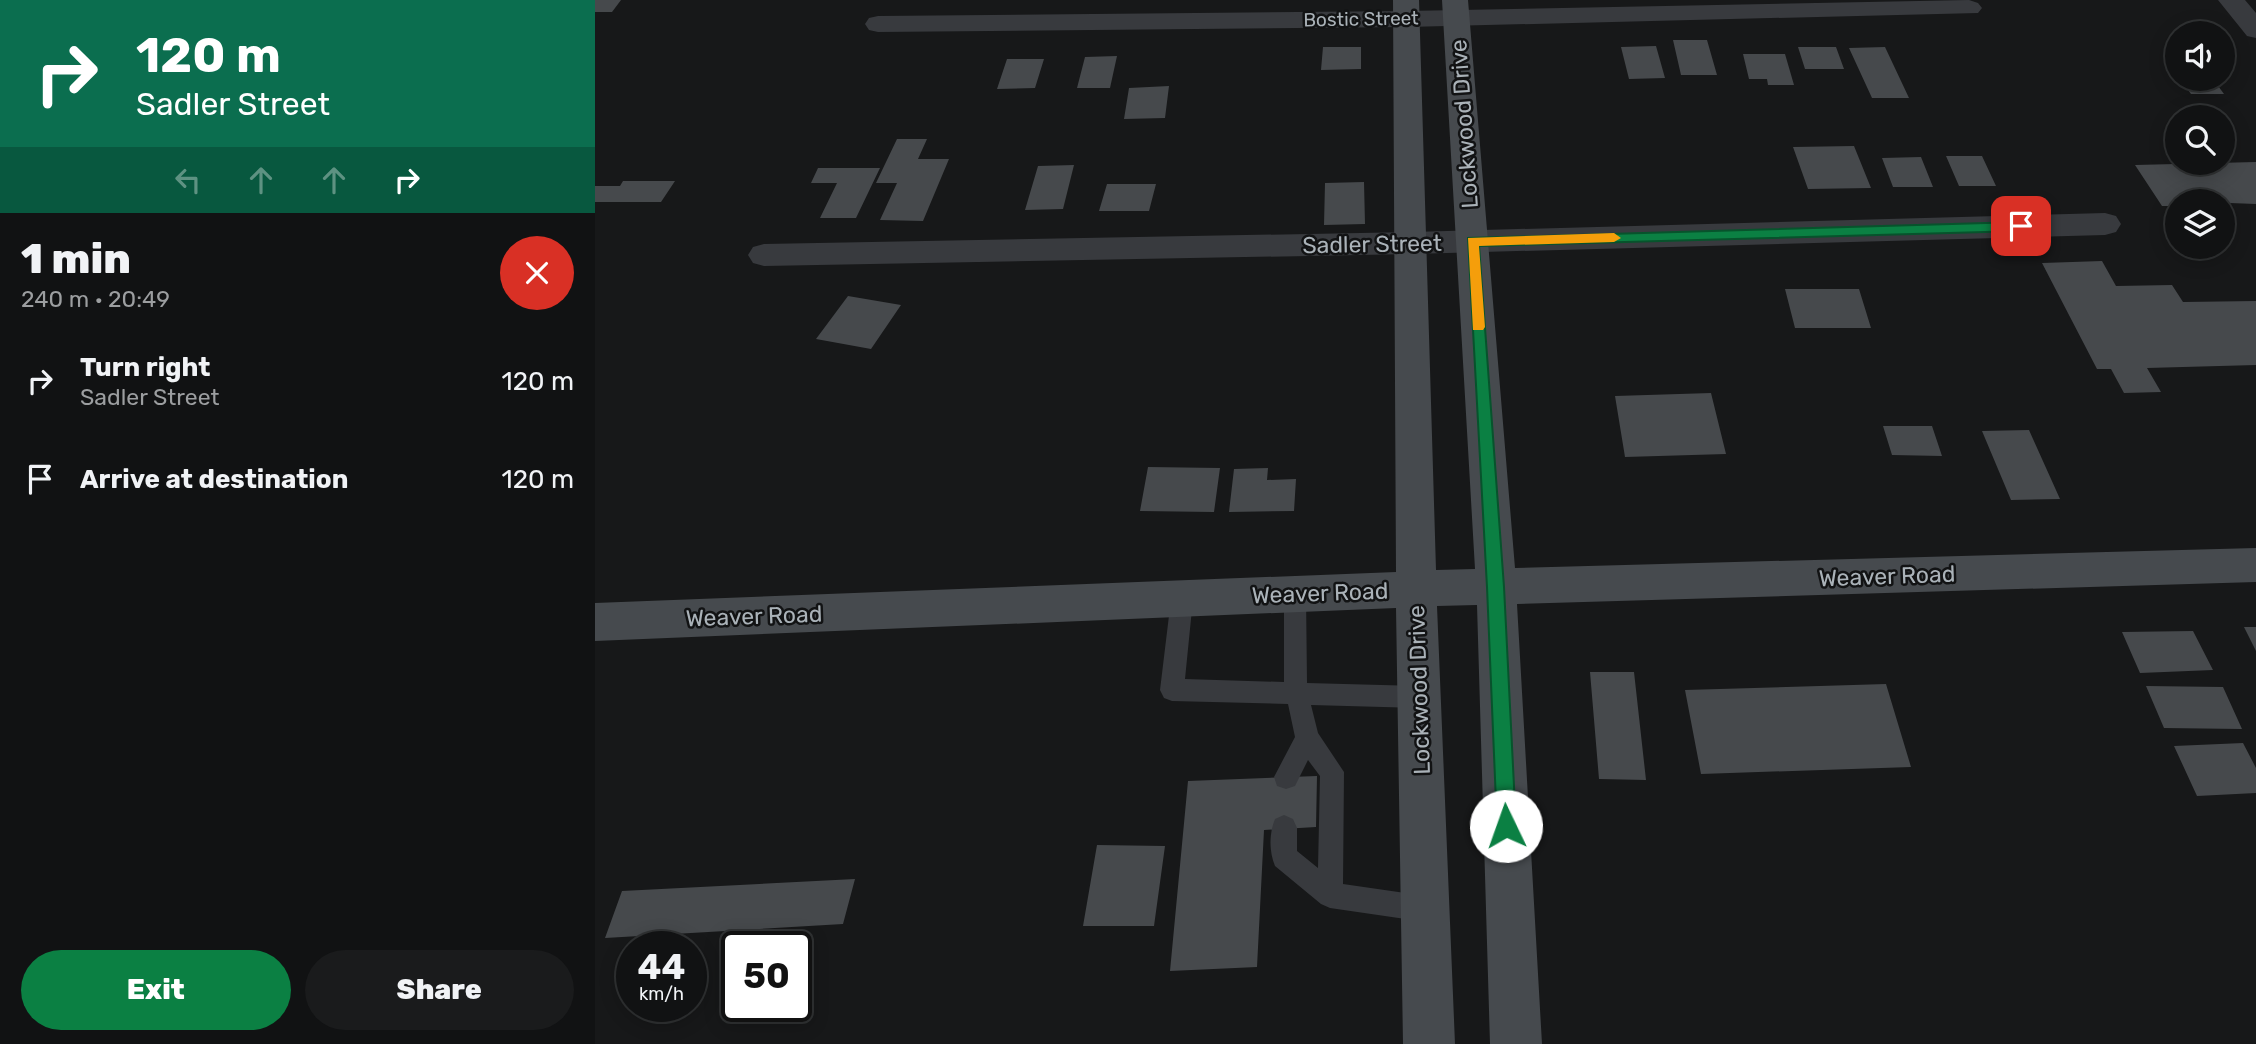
<!DOCTYPE html>
<html lang="en">
<head>
<meta charset="utf-8">
<style>
	body { margin:0; font-family:Rubik,sans-serif; background:#1a1b1c; color:#f1f3f6; height:100vh; display:flex; flex-direction:column; font-size:26px; white-space:nowrap }
	* { box-sizing:border-box; margin:0 }
	p { font-size:23px; color:#9c9ea0 }
	.icon { flex:none; width:38px; height:38px; fill:none; stroke:currentColor; stroke-width:2; stroke-linecap:round; stroke-linejoin:round }
	.map { position:relative; flex:1; overflow:hidden }
	.drawer { display:flex; flex-direction:column; background:#111213; width:595px }
	.drawer>* { flex:none }
	.banner { background:#0b6e4f; color:#fff; overflow:hidden }
	.tools { position:absolute; left:1570px; top:21px; display:grid; gap:14px }
	.tools a { display:grid; place-items:center; width:70px; height:70px; border-radius:50%; background:#111213; box-shadow:0 4px 18px #0003,0 0 0 2px #303233; font-size:35px }
	.speed { position:absolute; left:21px; top:931px; display:flex; gap:14px; font-size:35px; font-weight:700; text-align:center }
	.speed>* { display:grid; place-content:center; width:91px; height:91px; border-radius:50%; background:#111213; box-shadow:0 4px 18px #0003,0 0 0 2px #303233; line-height:1 }
	.speed small { font-size:18px; font-weight:400 }
	.speed .limit { border:4px solid #111; border-radius:10px; background:#fff; color:#111 }
	.pin { position:absolute; display:grid; place-items:center; width:60px; height:60px; color:#fff; margin:-30px; border-radius:14px; box-shadow:0 4px 10px #0006 }
	.me { position:absolute; width:77px; margin:-38px; rotate:357deg; stroke-linejoin:round; filter:drop-shadow(0 0 5px #0008) }
	.turn { display:flex; align-items:center; gap:24px; height:147px; padding:0 21px; font-size:32px }
	.turn .icon { width:91px; height:91px; stroke-width:2.5 }
	.turn b { display:block; font-size:49px; line-height:60px }
	.lanes { display:flex; align-items:center; height:66px; padding:0 21px; background:#0003; justify-content:center; gap:35px; direction:ltr }
	.lanes .off { opacity:.35 }
	.round { display:grid; place-items:center; flex:none; width:74px; height:74px; border-radius:37px; background:#1a1b1c }
	.summary { display:flex; align-items:center; justify-content:space-between; height:119px; padding:0 21px }
	h1 { font-size:42px; font-weight:800; line-height:52px }
	.button { display:flex; gap:14px; margin-top:auto; padding:14px 21px }
	.button a { flex:1; height:80px; border-radius:42px; background:#0b8043; color:#fff; font-size:28px; font-weight:800; line-height:80px; text-align:center }
	.button a+a { background:#1a1b1c; color:#f1f3f6 }
	ul { padding:0; list-style:none }
	li { display:flex; align-items:center; gap:21px; height:98px; padding:0 21px }
	li div { flex:1 }
	li b { display:block; font-size:26px }
	li em { font-style:normal }
	main { display:flex; flex:1; min-height:0 }
	.map>svg:first-child { display:block }
</style>
</head>
<body>
<main>
<section class="drawer">
<div class="banner">
<div class="turn"><svg class="icon" aria-label="right" viewBox="0 0 24 24"><path d="M7 20v-9h11M14 6l5 5-5 5"/></svg><div><b>120 m</b>Sadler Street</div></div>
<div class="lanes"><svg class="icon off" aria-label="left" viewBox="0 0 24 24"><path d="M17 20v-9H6M10 6l-5 5 5 5"/></svg><svg class="icon off" aria-label="ahead" viewBox="0 0 24 24"><path d="M12 20V5M6 11l6-6 6 6"/></svg><svg class="icon off" aria-label="ahead" viewBox="0 0 24 24"><path d="M12 20V5M6 11l6-6 6 6"/></svg><svg class="icon" aria-label="right" viewBox="0 0 24 24"><path d="M7 20v-9h11M14 6l5 5-5 5"/></svg></div>
</div>
<div class="summary"><div><h1>1 min</h1><p>240 m · 20:49</p></div><a class="round" style="background:#d93025;color:#fff"><svg class="icon" aria-label="close" viewBox="0 0 24 24"><path d="M6 6l12 12M18 6L6 18"/></svg></a></div>
<ul>
<li><svg class="icon" aria-label="right" viewBox="0 0 24 24"><path d="M7 20v-9h11M14 6l5 5-5 5"/></svg><div><b>Turn right</b><p>Sadler Street</p></div><em>120 m</em></li>
<li><svg class="icon" aria-label="arrive" viewBox="0 0 24 24"><path d="M6 21V4h12l-3 4 3 4H6"/></svg><div><b>Arrive at destination</b></div><em>120 m</em></li>
</ul>
<div class="button"><a>Exit</a><a>Share</a></div>
</section>
<div class="map">
<svg width="1661" height="1044" viewBox="0 0 1661 1044">
	<rect width="100%" height="100%" fill="#171819"/>
	<!-- building -->
	<path fill="#46494c" d="M0,0H26L17,12H0Z
		M1078,40H1112L1122,75H1086Z
		M1061,46L1070,78L1034,79L1026,47Z
		M728,47H766V69L726,70Z
		M1203,47H1241L1249,69H1210Z
		M1290,47L1314,98H1277L1254,48Z
		M1148,54H1190L1199,85H1173L1172,79H1154Z
		M522,56L515,88H482L490,57Z
		M412,59H449L440,88L402,89Z
		M1585,79H1618L1629,94H1596Z
		M574,86L570,118L529,119L534,88Z
		M302,139H332L323,159H354L328,221L285,220L302,183H281Z
		M1259,146L1276,188L1213,189L1198,147Z
		M1351,156H1387L1401,186H1364Z
		M1326,157L1338,187H1298L1287,158Z
		M1661,162V204L1582,201V206H1567L1540,165Z
		M479,165L468,209L430,210L443,166Z
		M223,168H285L261,218H225L242,183H216Z
		M28,181H80L66,202H0V186H25Z
		M769,182L770,224L729,225L730,183Z
		M512,184H561L554,211H504Z
		M1507,261L1521,286L1577,285L1588,302L1661,301V365L1552,368L1566,392L1529,393L1516,369H1502L1447,263Z
		M1190,289H1264L1276,328H1200Z
		M253,296L306,305L276,349L221,339Z
		M1116,393L1131,454L1030,457L1020,396Z
		M1288,426H1337L1347,456L1297,455Z
		M1434,430L1465,499L1416,500L1387,431Z
		M553,467L625,468L619,512L545,511Z
		M673,468L672,480L701,479L699,511L634,512L639,469Z
		M1649,627H1661V651Z
		M1598,631L1618,670L1545,673L1527,632Z
		M995,672H1039L1051,780L1004,779Z
		M1291,684L1316,767L1106,774L1090,690Z
		M1551,686L1628,687L1647,729L1569,728Z
		M1648,743L1661,768V793L1602,796L1579,746Z
		M722,776L721,827L669,830L662,967L575,971L593,781Z
		M502,845L570,846L559,926H488Z
		M260,879L248,924L10,938L27,891Z"/>
	<g fill="none" stroke-linecap="round" stroke-linejoin="round">
		<!-- lane -->
		<path fill="#383a3e" fill-rule="evenodd" d="M700,584L708,587L711,594L712,683L824,686L832,689L836,697L832,705L824,708L716,705L723,733L749,772L748,884L831,896L840,900L844,909L840,918L831,922L735,908L726,904L680,866C674,852 674,833 680,819L689,815L698,819L702,828V851L723,868L725,776L713,760L700,786L691,789L682,786L679,777L700,737L693,704L577,701L569,698L565,690L576,599L579,592L587,589L595,592L598,599L590,679L689,682V594L692,587Z"/>
		<!-- street -->
		<path fill="#383a3e" fill-rule="evenodd" d="M1374,0L1383,3L1387,8L1383,13L812,27L283,32L274,30L270,24L274,18L283,16L812,11Z
			M1623,0H1650L1661,13V38L1652,36Z
			M1510,213L1521,216L1526,224L1521,232L1510,235L817,254L169,266L158,263L153,255L158,247L169,244L817,232Z"/>
		<!-- secondary -->
		<path fill="#464a4e" fill-rule="evenodd" d="M798,0H824L841,570L880,569L847,0H873L920,568L1661,548V582L922,604L947,1044H895L882,605L842,606L860,1044H808L801,608L0,641V603L801,572Z"/>
	</g>
	<!-- route -->
	<path fill="#0b8043" stroke="#07532c" stroke-width="2" d="M1426,222L1433,226L1426,231L884,246L909,587L921,826L918,833L911,836L905,833L902,826L892,587L873,238Z"/>
	<!-- slow -->
	<path fill="#f59e0b" d="M1019,233L1026,238L1019,242L884,246L890,327L888,330H878L873,238Z"/>
	<g text-anchor="middle" dominant-baseline="central" stroke-width="5" stroke-linejoin="round" paint-order="stroke">
		<!-- far-street labels -->
		<g font-size="19" fill="#aab2b8" stroke="#121314">
			<text transform="translate(766 19) rotate(-1)">Bostic Street</text>
		</g>
		<!-- street labels -->
		<g font-size="23" fill="#aab2b8" stroke="#121314">
			<text transform="translate(869 124) rotate(-94)">Lockwood Drive</text>
			<text transform="translate(777 244) rotate(-1)">Sadler Street</text>
			<text transform="translate(1292 576) rotate(-2)">Weaver Road</text>
			<text transform="translate(725 593) rotate(-2)">Weaver Road</text>
			<text transform="translate(159 616) rotate(-2)">Weaver Road</text>
			<text transform="translate(824 690) rotate(-92)">Lockwood Drive</text>
		</g>
	</g>
</svg>
<div class="tools">
<a><svg class="icon" aria-label="sound" viewBox="0 0 24 24"><path d="M4 9h4l5-4v14l-5-4H4zM17 9q2 3 0 6"/></svg></a>
<a><svg class="icon" aria-label="search" viewBox="0 0 24 24"><circle cx="10" cy="10" r="6"/><path d="M15 15l6 6"/></svg></a>
<a><svg class="icon" aria-label="layers" viewBox="0 0 24 24"><path d="M12 4l9 5-9 5-9-5zM3 14l9 5 9-5"/></svg></a>
</div>
<div class="speed"><div>44<small>km/h</small></div><div class="limit">50</div></div>
<div class="pin" style="left:1426px;top:226px;background:#d93025"><svg class="icon" aria-label="arrive" viewBox="0 0 24 24"><path d="M6 21V4h12l-3 4 3 4H6"/></svg></div>
<svg class="me" style="left:911px;top:826px" viewBox="-20 -20 40 40"><circle r="19" fill="#fff"/><path d="M0-13L10 11 0 6-10 11z" fill="#0b8043"/></svg>
</div>
</main>
</body>
</html>
